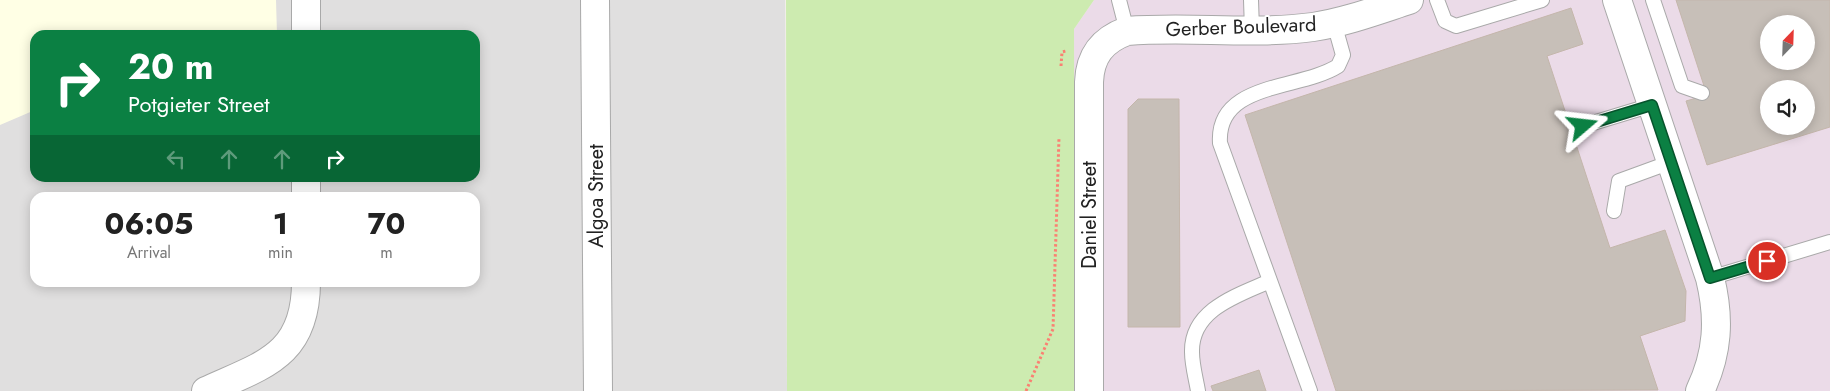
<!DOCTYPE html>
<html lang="en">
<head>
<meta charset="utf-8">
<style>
	body { margin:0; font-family:Jost,sans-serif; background:#f2f2f2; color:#222; height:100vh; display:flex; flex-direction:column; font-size:19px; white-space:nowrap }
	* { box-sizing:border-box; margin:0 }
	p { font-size:16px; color:#767676 }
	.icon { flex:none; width:28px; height:28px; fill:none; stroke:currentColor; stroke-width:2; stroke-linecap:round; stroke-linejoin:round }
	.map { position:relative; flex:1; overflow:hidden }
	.sheet { position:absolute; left:30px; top:192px; width:450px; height:95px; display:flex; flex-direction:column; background:#fff; border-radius:15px; box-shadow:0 2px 12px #0003 }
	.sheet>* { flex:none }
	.banner { position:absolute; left:30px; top:30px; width:450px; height:152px; border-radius:15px; box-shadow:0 2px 12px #0003; background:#0b8043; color:#fff; overflow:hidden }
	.needle { width:32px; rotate:23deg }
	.fabs { position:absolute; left:1760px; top:15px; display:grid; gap:10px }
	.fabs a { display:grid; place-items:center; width:55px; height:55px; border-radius:50%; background:#fff; box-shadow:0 2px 12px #0003; font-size:25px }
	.pin { position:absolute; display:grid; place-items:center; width:42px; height:42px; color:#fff; margin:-21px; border:2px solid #fff; border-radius:50%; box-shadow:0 1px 5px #0007 }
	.me { position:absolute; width:55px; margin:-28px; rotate:73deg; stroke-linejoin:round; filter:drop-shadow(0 0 4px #0008) }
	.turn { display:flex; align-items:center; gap:18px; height:105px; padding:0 15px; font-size:22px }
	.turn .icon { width:65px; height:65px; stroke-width:2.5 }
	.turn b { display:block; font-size:35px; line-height:42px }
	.lanes { display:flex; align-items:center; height:48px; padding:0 15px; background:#0003; justify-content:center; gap:25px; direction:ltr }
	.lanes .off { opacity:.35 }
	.eta { display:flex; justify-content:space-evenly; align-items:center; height:85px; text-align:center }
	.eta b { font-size:30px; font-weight:700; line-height:35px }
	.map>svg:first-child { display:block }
</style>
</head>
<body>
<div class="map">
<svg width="1830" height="391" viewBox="0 0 1830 391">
	<rect width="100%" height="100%" fill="#f2efe9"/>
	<!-- residential -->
	<path fill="#e0dfdf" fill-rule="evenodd" d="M0,0H785L787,391H0ZM35,35H475V178H35ZM35,198H475V282H35Z"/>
	<!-- industrial -->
	<path fill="#ebdbe8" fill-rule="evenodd" d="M1094,0H1830V391H1075L1074,29ZM1769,24H1806V61H1769ZM1769,89H1806V126H1769Z"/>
	<!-- education -->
	<path fill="#ffffe5" d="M0,0H276L277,35H35V110L0,125Z"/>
	<!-- grass -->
	<path fill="#cdebb0" d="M786,0H1094L1074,29L1075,391H787Z"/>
	<!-- building -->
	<path fill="#c7bfb8" stroke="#c4b6ab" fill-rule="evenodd" d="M1676,0H1830V127L1707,165L1686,101L1707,95ZM1769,24H1806V61H1769ZM1769,89H1806V126H1769Z
		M1571,8L1583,44L1547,56L1610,248L1665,230L1686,291L1685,321L1640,336L1658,390L1336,391L1245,115Z
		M1138,99H1179L1180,327H1128V109Z
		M1259,370L1266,391H1213L1211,386Z"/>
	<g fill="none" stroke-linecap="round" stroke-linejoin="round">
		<defs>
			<path id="lane" d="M1119,0L1127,31
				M1251,0L1252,30
				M1437,0L1445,21L1456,26L1542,0
				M1653,0L1682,86L1702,93
				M1583,126L1652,105
				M1614,211L1619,181L1671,162
				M1710,278L1830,242
				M1198,391C1196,379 1192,365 1192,352C1191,309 1239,295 1270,281
				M1310,391L1220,143C1216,82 1300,90 1338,66L1343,55L1334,23"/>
			<path id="street" d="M306,0V35
				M595,0L598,391
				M1617,0L1710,278C1720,319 1718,353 1700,391
				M306,178V198
				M206,391C263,365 306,356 306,282
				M1089,391V82C1090,56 1102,40 1127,31C1189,26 1252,35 1313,27C1346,22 1378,10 1409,0"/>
		</defs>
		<!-- lane casing -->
		<use href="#lane" stroke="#a9a9a9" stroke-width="16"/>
		<!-- street casing -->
		<use href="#street" stroke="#a9a9a9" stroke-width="30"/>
		<!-- path -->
		<path stroke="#fa8072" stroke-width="3" stroke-dasharray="2.5 2.5" stroke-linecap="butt" d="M1061,66L1062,52L1066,51
			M1026,391L1053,329L1059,137"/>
		<!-- lane -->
		<use href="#lane" stroke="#fff" stroke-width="14"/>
		<!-- street -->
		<use href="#street" stroke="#fff" stroke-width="28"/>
	</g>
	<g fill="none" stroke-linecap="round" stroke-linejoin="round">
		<defs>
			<path id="route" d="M1583,126L1652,105L1710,278L1767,261"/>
		</defs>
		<!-- route casing -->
		<use href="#route" stroke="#07532c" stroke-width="12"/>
		<!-- route -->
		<use href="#route" stroke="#0b8043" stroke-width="9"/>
	</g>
	<g text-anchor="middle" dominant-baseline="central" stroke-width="4" stroke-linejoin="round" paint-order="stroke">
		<!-- street labels -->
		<g font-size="20" fill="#222" stroke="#fff">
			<text transform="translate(1241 27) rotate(-2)">Gerber Boulevard</text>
			<text transform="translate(596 196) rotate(-90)">Algoa Street</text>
			<text transform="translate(1089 215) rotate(-90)">Daniel Street</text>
		</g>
	</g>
</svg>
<div class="fabs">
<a><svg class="needle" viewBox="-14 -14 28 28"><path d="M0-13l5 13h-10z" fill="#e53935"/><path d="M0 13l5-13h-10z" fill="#767676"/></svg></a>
<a><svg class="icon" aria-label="sound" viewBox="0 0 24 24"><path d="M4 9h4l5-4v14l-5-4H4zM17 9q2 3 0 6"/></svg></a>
</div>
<div class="pin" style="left:1767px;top:261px;background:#d93025"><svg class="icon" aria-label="arrive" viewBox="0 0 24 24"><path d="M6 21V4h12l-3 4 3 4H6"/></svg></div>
<svg class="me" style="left:1583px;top:126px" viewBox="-20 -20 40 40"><path d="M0-17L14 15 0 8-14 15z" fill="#0b8043" stroke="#fff" stroke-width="4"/></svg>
<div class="banner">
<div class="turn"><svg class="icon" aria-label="right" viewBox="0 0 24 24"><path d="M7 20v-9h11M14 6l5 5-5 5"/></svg><div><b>20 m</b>Potgieter Street</div></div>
<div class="lanes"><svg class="icon off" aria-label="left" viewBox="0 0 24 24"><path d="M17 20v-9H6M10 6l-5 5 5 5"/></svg><svg class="icon off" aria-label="ahead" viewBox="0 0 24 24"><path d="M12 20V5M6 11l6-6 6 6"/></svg><svg class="icon off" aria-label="ahead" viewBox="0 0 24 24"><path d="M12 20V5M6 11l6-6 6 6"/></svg><svg class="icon" aria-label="right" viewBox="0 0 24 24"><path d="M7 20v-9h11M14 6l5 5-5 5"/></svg></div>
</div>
<section class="sheet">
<div class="eta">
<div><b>06:05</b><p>Arrival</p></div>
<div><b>1</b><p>min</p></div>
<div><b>70</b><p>m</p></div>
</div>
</section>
</div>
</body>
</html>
